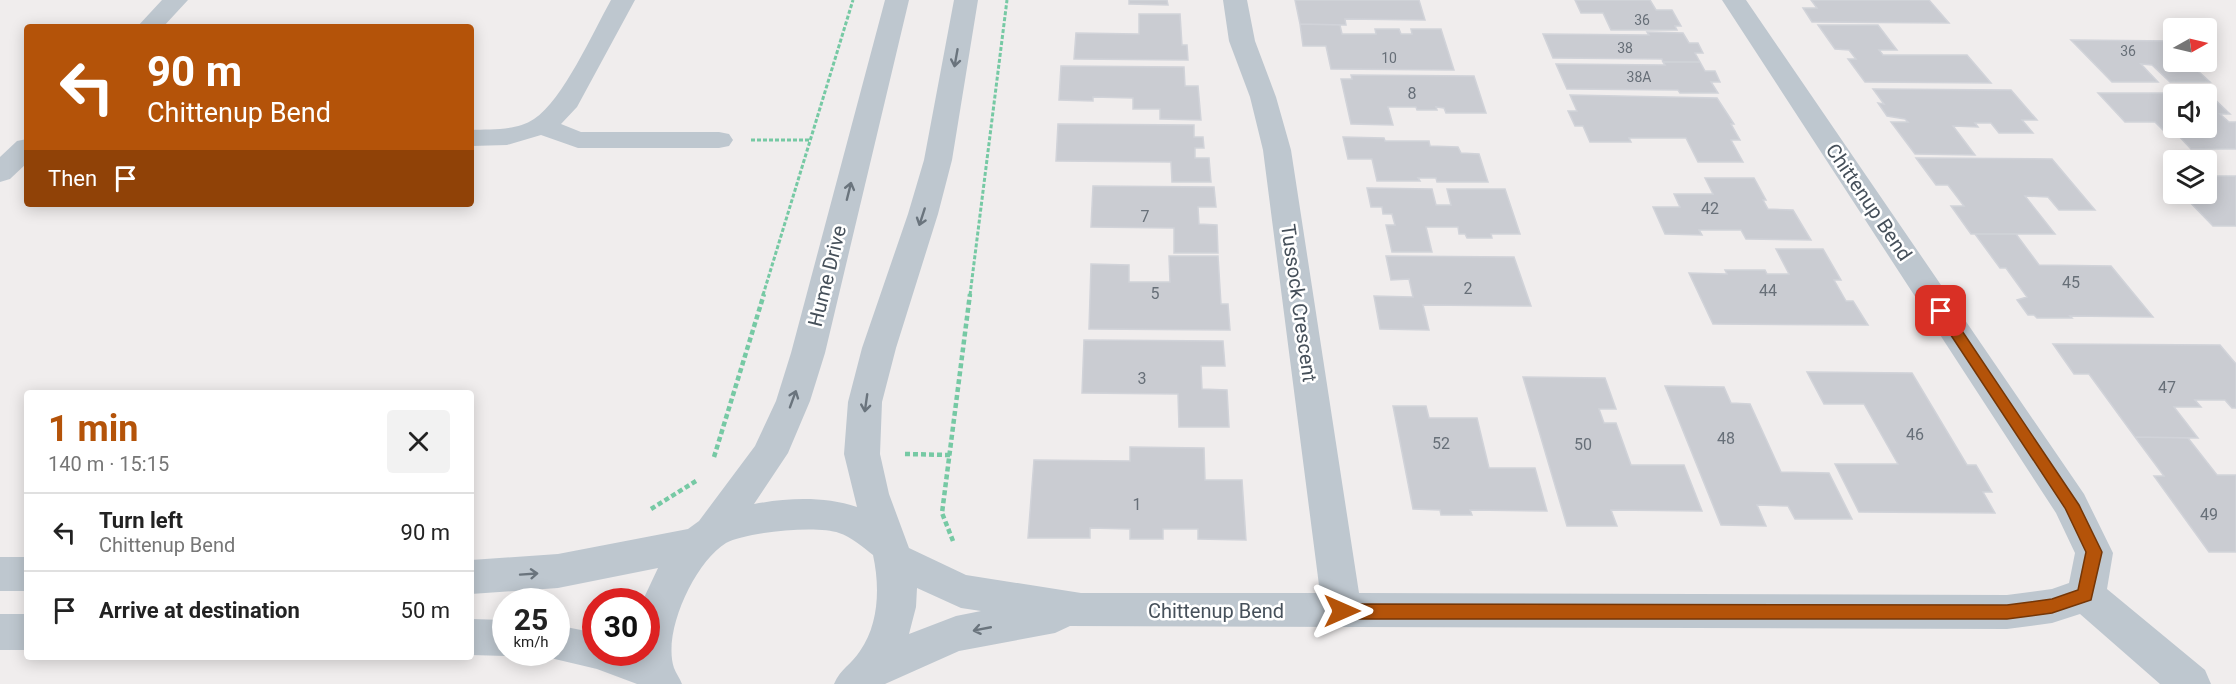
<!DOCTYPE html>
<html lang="en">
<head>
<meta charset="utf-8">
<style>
	body { margin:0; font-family:Roboto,sans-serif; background:#f2f2f2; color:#222; height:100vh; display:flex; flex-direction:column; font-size:22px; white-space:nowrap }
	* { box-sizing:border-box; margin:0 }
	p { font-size:20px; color:#767676 }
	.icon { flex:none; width:33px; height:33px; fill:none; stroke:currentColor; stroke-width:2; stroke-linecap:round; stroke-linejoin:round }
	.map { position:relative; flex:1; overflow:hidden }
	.sheet { position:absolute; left:24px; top:390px; width:450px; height:270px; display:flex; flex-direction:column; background:#fff; border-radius:6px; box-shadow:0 3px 15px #0003 }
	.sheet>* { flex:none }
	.top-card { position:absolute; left:24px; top:24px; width:450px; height:183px; border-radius:6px; box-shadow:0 3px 15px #0003; background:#b45309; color:#fff; overflow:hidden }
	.needle { width:39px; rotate:82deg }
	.buttons { position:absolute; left:2163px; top:18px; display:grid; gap:12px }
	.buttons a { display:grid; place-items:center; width:54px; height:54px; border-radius:6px; background:#fff; box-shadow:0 3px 15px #0003; font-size:30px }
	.speed { position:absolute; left:492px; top:588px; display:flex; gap:12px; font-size:30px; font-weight:700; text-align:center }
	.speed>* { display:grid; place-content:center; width:78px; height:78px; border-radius:50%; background:#fff; box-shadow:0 3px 15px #0003; line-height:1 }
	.speed small { font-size:15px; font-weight:400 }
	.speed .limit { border:9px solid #d22; background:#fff; color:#111 }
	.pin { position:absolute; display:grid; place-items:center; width:51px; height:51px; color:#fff; margin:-26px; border-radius:12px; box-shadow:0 3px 9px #0006 }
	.me { position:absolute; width:66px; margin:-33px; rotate:90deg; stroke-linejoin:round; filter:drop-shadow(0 0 4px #0008) }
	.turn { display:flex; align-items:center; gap:21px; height:126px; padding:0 24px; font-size:27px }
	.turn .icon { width:78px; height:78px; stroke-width:2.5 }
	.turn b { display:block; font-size:42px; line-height:51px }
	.then { display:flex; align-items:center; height:57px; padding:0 24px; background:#0003; gap:12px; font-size:22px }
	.round { display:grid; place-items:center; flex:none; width:63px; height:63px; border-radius:6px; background:#f2f2f2 }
	.head { display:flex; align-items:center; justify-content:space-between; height:102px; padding:0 24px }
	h1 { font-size:36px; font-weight:700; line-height:45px; color:#b45309 }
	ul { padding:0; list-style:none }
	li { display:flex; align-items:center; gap:18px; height:78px; padding:0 24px; border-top:2px solid #e0e0e0 }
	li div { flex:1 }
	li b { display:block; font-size:22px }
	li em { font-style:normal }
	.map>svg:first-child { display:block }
</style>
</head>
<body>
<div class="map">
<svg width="2236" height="684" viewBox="0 0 2236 684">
	<rect width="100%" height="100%" fill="#f0eded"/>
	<!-- building -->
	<path fill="#caccd2" stroke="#d1d3d9" stroke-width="1.5" fill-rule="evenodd" d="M1129,0H1167L1168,5L1129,4Z
		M1295,0H1419L1425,20L1345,19L1346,25L1300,24Z
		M1575,0H1650L1656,10H1672L1681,26H1675L1677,30H1611L1603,13H1581Z
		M1811,0H1929L1949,23L1812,22L1803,8H1817Z
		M1139,14H1180L1182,45H1187L1188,60L1074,59L1076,33L1139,34Z
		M1300,24L1340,25L1342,34H1376L1375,29H1399L1401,34H1412L1411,29H1441L1454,70L1331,69L1326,46H1303Z
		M1818,25H1878L1897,50H1879L1883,55H1967L1991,83L1865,82L1848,59H1856L1849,50L1835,49Z
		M1647,32L1683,33L1689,43H1698L1703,53H1695L1700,62H1663L1662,59L1553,58L1543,34L1649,35Z
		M2071,40L2174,41V62H2188L2210,82H2170L2152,65L2141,64L2158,82H2112Z
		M1663,62H1700L1705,71H1715L1720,82H1711L1718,93H1680L1678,90L1567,89L1556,64L1665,65Z
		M1061,66L1184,67L1185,86H1198L1201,120L1160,119V109H1133V98L1093,97V101L1059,100Z
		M1351,75L1474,76L1486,113H1446L1444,108L1436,107L1437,110H1417L1416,107H1388L1393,125L1351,124L1341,79H1352Z
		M1873,89L2011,90L2037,120H2022L2033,133H1999L1991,123H1975L1978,127L1953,126L1975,155L1915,154L1891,122H1908L1905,119L1887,116L1878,103L1884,104Z
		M2098,93H2208L2230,114H2220L2229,122H2236V149H2191L2176,133H2166L2155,122H2125ZM2174,94H2206V128H2174Z
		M1570,95L1717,98L1734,124H1731L1740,140H1731L1743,162H1698L1686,138H1629L1631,142H1590L1583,126H1575L1568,111H1577Z
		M1058,124L1194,125V137H1203L1204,148H1195V158H1209L1211,182H1172L1171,162L1056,161Z
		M1343,137L1384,138L1385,141H1429L1430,146L1458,147L1461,153L1479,154L1488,182H1437L1436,178H1418L1420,181H1377L1372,159H1348Z
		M1916,158L2052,159L2095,210H2059L2048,197L2025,196L2055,234H1971L1951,206H1964L1948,185H1936Z
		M2206,176H2236V226H2213L2182,194H2206Z
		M1705,178H1754L1766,200H1763L1768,209L1793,210L1811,240L1746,239L1741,230H1699L1702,235L1665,234L1653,207H1680L1674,194H1713Z
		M1093,186L1214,187L1216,207H1198L1199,224L1217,225L1218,253H1174V228L1091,227Z
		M1367,188L1432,189L1436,205H1451L1447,189H1505L1520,234H1491L1492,238H1467L1465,234H1459L1458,227H1426L1432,252H1392L1386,225H1395L1392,214H1383L1382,207H1371Z
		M1975,234H2016L2039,265L2111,266L2153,317L2070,316L2072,318H2037L2034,315H2028L2017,300L2027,297L2006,268H2000Z
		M1776,249H1823L1841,280H1834L1846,301H1853L1868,325L1713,324L1689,273L1727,274L1725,270H1765L1767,274H1789Z
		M1169,256H1218L1221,304H1228L1230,330L1089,329L1091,264L1129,265V282H1170Z
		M1386,256L1514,257L1531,306L1423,305L1429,330L1380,329L1374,296L1413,297L1409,279L1391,280Z
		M1084,340L1223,341L1225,366H1201L1202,389L1227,390L1229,427H1179L1178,394L1082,393Z
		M2053,344L2220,345L2236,364V408H2232L2225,400H2195L2201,407H2174L2198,438L2135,437L2089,374H2074Z
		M1807,372L1912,373L1967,465H1976L1992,492H1983L1995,513L1859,512L1835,464H1898L1864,404H1824Z
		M1523,377L1605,378L1616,409H1599L1604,423H1616L1631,465H1684L1702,511L1611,510L1617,526H1567Z
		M1665,386L1724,387L1731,403L1750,404L1781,472L1829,473L1852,519H1795L1788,506L1757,505L1766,526L1721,525Z
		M1393,406H1426L1429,418H1477L1489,468H1535L1547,511L1470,510L1472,515H1441L1440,510L1413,509Z
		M2135,437L2188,438L2217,475H2236V552H2209L2154,476H2164Z
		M1130,447L1204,448L1205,480H1242L1246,540L1198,539V529H1163V539H1130V529L1090,528V538H1028L1034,460L1130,461Z"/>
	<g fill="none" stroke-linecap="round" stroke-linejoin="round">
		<!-- path-far1 -->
		<path stroke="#76c9a4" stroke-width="3" stroke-dasharray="4 2" stroke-linecap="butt" d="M751,140H811
			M763,295L853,0
			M970,295L1007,0"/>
		<!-- path -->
		<path stroke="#76c9a4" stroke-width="4.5" stroke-dasharray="5 3" stroke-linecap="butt" d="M905,454L950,455
			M714,457L764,294
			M651,509L696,481
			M953,541L942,513L970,294"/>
		<!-- minor -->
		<path fill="#bec7cf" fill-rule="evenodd" d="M162,0H188L163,27H137Z
			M611,0H635L577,107L561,124L581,132H719L729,134L733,140L729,146L719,148H578L541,135L507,145L471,146V130C491,129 516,131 534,119C563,100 593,32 611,0Z
			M885,0H909L825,353L810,401L788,453L754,504C787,498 824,496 857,507L844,454L848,402L862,348L908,214L924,160L954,0H978L952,160L938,214L896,348L882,402L880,454L889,494L909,548L966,575L1081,593H1320L1263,150L1250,97L1229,41L1223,0H1247L1255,41L1276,97L1291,150L1359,593L2007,595L2052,589L2069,583L2075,553L2056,513L1722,0H1746L2084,494L2113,553L2107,589L2205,670L2211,684H2160L2080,614L2052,623L2007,629L1070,626L1055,633L959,651L885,684H834C841,668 851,665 860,651C879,624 880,587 873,555C864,548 850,536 839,533C817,525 746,532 726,543C695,562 662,632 674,668C676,673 680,679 682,684H637L597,669L542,656L540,652H556V625L596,633V652H646V602H642L658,568L558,588L471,594V560L558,554L688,529L699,521L755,446L776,401L791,353ZM917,588L961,608L981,611L956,616L909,634L916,607Z
			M27,139V163L10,179L0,182V157L17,141Z
			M0,557H27V591H0Z
			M0,614H27V650H0Z
			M471,619L506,620V652H516L506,656L471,655Z"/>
	</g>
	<!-- one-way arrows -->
	<defs><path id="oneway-shaft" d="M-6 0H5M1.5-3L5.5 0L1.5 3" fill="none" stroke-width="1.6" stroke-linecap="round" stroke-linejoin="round" transform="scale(1.5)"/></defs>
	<g stroke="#6a747d">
		<use href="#oneway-shaft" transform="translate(956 58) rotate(100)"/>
		<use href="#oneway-shaft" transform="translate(849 191) rotate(-76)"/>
		<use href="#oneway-shaft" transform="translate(922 217) rotate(108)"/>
		<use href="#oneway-shaft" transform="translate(793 399) rotate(-70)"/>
		<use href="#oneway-shaft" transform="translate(866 403) rotate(98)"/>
		<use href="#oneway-shaft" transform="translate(529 574) rotate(-4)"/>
		<use href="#oneway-shaft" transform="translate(982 629) rotate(169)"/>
	</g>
	<!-- route -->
	<path fill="#b45309" stroke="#753606" stroke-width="1.5" d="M1941,306L1946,307L2079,505L2102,552L2091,600L2052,613L2007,619H1342L1336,617L1334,611L1336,606L1342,604L2007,605L2052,599L2078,590L2086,552L2065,508L1937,314L1935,311Z"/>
	<g text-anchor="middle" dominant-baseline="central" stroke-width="5" stroke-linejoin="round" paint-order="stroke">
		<!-- far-number labels -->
		<g font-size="14" fill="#676f78">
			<text x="1642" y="20">36</text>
			<text x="1625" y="48">38</text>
			<text x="2128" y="51">36</text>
			<text x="1389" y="58">10</text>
			<text x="1639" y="77">38A</text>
		</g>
		<!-- number labels -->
		<g font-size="16" fill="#676f78">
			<text x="1412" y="93">8</text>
			<text x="1710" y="208">42</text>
			<text x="1145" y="216">7</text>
			<text x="2071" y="282">45</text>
			<text x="1468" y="288">2</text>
			<text x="1768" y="290">44</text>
			<text x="1155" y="293">5</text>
			<text x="1142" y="378">3</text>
			<text x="2167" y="387">47</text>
			<text x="1915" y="434">46</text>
			<text x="1726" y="438">48</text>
			<text x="1441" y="443">52</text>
			<text x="1583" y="444">50</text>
			<text x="1137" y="504">1</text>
			<text x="2209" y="514">49</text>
		</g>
		<!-- street labels -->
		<g font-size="20" fill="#46505a" stroke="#fff">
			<text transform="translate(1869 202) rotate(56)">Chittenup Bend</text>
			<text transform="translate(827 276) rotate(-76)">Hume Drive</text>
			<text transform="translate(1299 303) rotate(82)">Tussock Crescent</text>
			<text x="1216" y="611">Chittenup Bend</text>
		</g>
	</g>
</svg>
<div class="buttons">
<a><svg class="needle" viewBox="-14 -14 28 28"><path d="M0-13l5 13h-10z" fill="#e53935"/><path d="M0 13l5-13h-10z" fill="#767676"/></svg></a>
<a><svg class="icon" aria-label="sound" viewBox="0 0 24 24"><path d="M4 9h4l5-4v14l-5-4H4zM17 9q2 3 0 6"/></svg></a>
<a><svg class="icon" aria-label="layers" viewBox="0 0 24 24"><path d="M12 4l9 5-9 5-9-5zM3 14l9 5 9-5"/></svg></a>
</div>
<div class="speed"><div>25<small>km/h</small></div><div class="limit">30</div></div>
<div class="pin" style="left:1941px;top:311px;background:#d93025"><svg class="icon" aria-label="arrive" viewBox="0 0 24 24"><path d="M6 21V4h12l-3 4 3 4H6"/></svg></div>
<svg class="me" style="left:1342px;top:611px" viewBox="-20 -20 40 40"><path d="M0-17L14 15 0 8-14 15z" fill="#b45309" stroke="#fff" stroke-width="4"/></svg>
<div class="top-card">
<div class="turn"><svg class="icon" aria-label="left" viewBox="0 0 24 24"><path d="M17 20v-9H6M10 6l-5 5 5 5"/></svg><div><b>90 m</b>Chittenup Bend</div></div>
<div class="then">Then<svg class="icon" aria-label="arrive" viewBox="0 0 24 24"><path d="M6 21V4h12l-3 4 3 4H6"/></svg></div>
</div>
<section class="sheet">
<div class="head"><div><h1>1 min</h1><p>140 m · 15:15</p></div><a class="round"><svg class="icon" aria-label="close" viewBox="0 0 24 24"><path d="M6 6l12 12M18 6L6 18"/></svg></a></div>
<ul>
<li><svg class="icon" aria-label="left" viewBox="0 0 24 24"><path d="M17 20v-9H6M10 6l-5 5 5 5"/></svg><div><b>Turn left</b><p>Chittenup Bend</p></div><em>90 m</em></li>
<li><svg class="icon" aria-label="arrive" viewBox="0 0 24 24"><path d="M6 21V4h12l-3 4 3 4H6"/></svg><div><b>Arrive at destination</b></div><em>50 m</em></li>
</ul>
</section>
</div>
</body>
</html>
